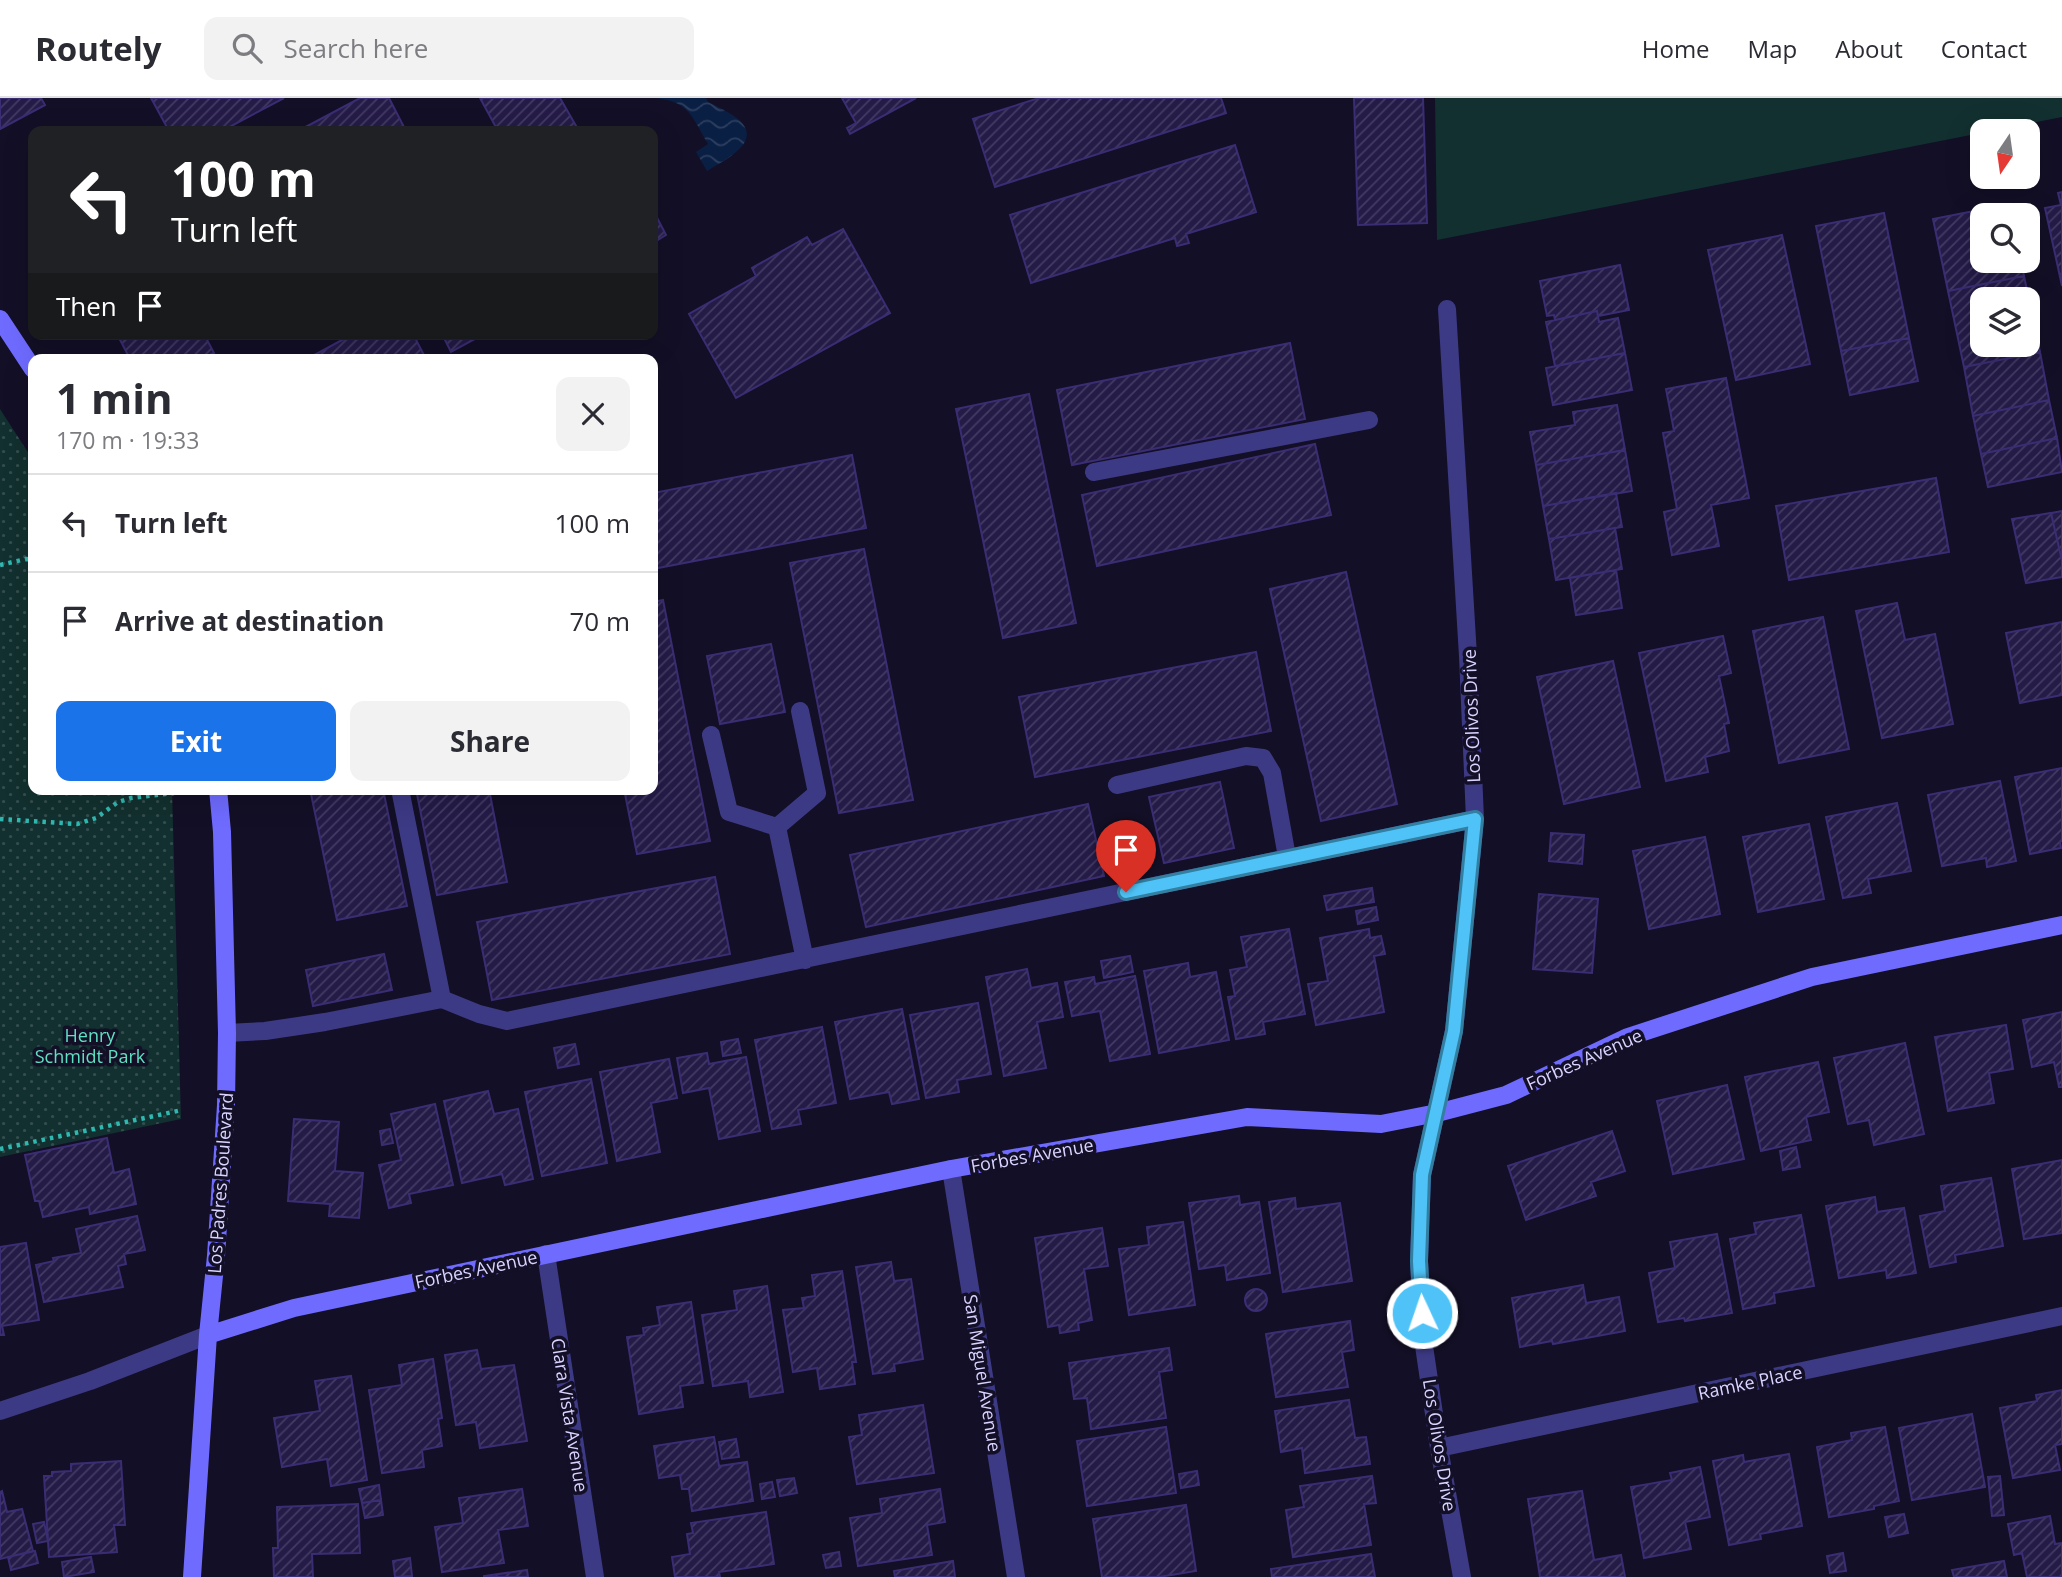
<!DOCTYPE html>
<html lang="en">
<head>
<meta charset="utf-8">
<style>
	body { margin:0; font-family:"Open Sans",sans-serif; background:#f2f2f3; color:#2b2b33; height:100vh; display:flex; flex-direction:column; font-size:26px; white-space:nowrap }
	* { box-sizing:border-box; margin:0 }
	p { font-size:23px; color:#7c7c81 }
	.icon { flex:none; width:38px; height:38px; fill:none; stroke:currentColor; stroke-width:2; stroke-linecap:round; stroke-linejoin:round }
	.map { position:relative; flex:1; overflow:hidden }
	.side { position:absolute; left:28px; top:256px; width:630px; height:441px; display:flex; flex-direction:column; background:#fff; border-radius:14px; box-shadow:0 7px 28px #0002 }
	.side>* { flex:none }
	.guide { position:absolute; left:28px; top:28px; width:630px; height:214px; border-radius:14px; box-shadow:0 7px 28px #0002; background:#202124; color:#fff; overflow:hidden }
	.needle { width:46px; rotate:193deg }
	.tools { position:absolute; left:1970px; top:21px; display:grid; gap:14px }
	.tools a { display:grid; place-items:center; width:70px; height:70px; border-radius:14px; background:#fff; box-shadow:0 7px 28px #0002; font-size:35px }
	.pin { position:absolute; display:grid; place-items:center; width:60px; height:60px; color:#fff; margin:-72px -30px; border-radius:50% 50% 50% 0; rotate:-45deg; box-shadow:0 0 7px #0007 }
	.pin .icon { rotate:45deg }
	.me { position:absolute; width:77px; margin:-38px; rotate:357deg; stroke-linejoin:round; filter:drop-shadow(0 0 5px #0008) }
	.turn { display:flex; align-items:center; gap:24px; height:147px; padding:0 28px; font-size:32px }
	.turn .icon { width:91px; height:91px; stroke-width:2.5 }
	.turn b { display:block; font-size:49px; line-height:60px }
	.then { display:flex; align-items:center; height:66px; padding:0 28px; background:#0003; gap:14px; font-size:26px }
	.round { display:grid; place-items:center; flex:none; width:74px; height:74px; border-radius:14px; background:#f2f2f3 }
	.overview { display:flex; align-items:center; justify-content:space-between; height:119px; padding:0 28px }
	h1 { font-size:42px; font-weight:700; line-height:52px }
	.action { display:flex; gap:14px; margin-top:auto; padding:14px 28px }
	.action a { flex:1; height:80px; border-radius:14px; background:#1a73e8; color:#fff; font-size:28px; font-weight:700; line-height:80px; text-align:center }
	.action a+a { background:#f2f2f3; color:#2b2b33 }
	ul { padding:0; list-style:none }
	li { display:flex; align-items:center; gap:21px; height:98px; padding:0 28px; border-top:2px solid #e1e1e2 }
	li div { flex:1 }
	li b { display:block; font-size:26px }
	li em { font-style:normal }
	header { display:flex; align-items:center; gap:42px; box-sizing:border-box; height:98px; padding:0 35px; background:#fff; border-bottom:2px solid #e1e1e2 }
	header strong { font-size:33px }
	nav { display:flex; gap:38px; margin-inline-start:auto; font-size:24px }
	.search { width:490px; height:63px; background:#f2f2f3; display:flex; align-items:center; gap:18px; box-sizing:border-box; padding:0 24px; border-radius:14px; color:#7c7c81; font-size:26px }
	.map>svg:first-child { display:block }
</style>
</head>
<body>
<header>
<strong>Routely</strong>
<div class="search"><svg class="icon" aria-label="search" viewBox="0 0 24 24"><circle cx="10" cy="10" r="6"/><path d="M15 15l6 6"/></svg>Search here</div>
<nav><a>Home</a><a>Map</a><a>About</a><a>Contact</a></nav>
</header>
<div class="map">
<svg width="2062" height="1479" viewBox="0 0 2062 1479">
	<defs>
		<pattern id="park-dots" width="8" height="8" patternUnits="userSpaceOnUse" patternTransform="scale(1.75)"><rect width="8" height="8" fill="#12302f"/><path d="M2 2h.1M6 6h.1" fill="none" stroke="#344d4e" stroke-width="1.8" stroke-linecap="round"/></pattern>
		<pattern id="water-waves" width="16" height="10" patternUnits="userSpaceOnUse" patternTransform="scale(1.75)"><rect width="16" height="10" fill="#0a1f44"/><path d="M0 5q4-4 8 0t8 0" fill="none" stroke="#2d3f60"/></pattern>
		<pattern id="building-hatch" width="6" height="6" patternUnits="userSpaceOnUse" patternTransform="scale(1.75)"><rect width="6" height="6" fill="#241b47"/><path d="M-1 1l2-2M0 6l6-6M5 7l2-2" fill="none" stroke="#433b63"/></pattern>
	</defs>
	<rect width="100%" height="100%" fill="#130f26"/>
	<!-- grass -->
	<path fill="#12302f" d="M1435,0H2062V19L1437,142Z"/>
	<!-- park -->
	<path fill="url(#park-dots)" d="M0,311L33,362V691H172L181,1021L0,1059Z"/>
	<!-- water -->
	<path fill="url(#water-waves)" d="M656,0H706L708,4C718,9 729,14 738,21C765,44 723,63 707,73L696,54L708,46C692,19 690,4 656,0Z"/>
	<!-- building -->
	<path fill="url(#building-hatch)" stroke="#3b2d73" stroke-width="2" fill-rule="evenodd" d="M0,0H41L45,7L0,31Z
		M151,0H284L222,33H169Z
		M360,0H389L406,33H298Z
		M480,0H560L579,33H498Z
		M842,0H916L850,36L847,30L856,25Z
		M1039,0H1221L1226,15L995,89L973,21Z
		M1354,0H1423L1427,125L1358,127Z
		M1235,47L1256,114L1186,136L1189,145L1177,148L1175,140L1031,185L1010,117Z
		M2062,94V188L2045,110L2061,107L2058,95Z
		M2010,106L2012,117H1983V163H2021L2024,178L1948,193L1933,121Z
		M653,112L666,137L653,145Z
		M1884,115L1909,240L1841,253L1816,128Z
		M843,131L890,215L736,300L689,216L756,178L752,170L807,139L812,147Z
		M1782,137L1810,266L1736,282L1708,152Z
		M1620,167L1629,212L1598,218L1597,213L1555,222L1554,217L1547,218L1540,183Z
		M2024,178L2040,254L1964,269L1948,193ZM1983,201H2028V247H1983Z
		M1597,213L1599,224L1618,220L1625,255L1555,268L1546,224Z
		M117,236H204L214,255L202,261H130Z
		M353,236H413L426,261H307Z
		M442,236H484L451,254Z
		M1909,240L1918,283L1850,297L1841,253Z
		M1290,245L1305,321L1072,367L1057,292Z
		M2040,254L2049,302L1973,318L1964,269Z
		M1625,255L1632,292L1553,307L1546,270Z
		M1726,280L1749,400L1711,407L1719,448L1672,457L1664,414L1677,411L1663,335L1674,333L1666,291Z
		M1029,296L1076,525L1003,540L956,311Z
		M2049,302L2057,340L1981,356L1973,318Z
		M1617,307L1625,352L1536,367L1530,334L1575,327L1573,314Z
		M2057,340L2062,374L1988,389L1981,356Z
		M1315,346L1331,417L1097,468L1082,397Z
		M1625,352L1632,393L1543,408L1536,367Z
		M852,357L866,430L653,471V395Z
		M1936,380L1949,454L1789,482L1776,408Z
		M1616,395L1622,429L1549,441L1543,408Z
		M2062,413V463L2051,415Z
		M2051,415L2062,463V479L2026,485L2012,421Z
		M1615,430L1622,471L1556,482L1549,441Z
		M864,451L913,702L839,715L790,465Z
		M1616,472L1622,510L1576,517L1570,480Z
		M1346,474L1397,706L1321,723L1270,491Z
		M663,502L710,743L637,756L624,691H653V504Z
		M1897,505L1905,542L1935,536L1953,626L1882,640L1856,513Z
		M1823,519L1849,651L1779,665L1753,533Z
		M2062,524V597L2020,605L2006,535Z
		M1723,538L1731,575L1719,578L1729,625L1724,626L1729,653L1705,659L1708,674L1666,683L1639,555Z
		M771,546L785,614L720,626L707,558Z
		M1256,554L1271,633L1035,679L1019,599Z
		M1613,563L1640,689L1564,706L1537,579Z
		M2062,670V743L2060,744L2061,750L2030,756L2015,679Z
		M2000,683L2016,763L1987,769L1986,760L1942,768L1928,697Z
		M1220,684L1234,750L1164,765L1149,699Z
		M310,691H383L407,808L337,822Z
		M416,691H489L507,784L437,797Z
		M1897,705L1911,773L1868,781L1871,795L1843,800L1826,719Z
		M1088,706L1104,778L866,829L850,757Z
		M1809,726L1824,801L1758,814L1743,739Z
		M1551,735L1584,737L1582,766L1549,763Z
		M1705,739L1720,816L1649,831L1633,753Z
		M715,779L730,856L492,902L477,824Z
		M1372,790L1374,804L1327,812L1324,798Z
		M1539,796L1598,801L1592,875L1533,871Z
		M1376,809L1378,822L1358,826L1356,813Z
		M1289,831L1305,916L1263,924L1265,936L1236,941L1228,899L1235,898L1230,872L1247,869L1241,839Z
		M1369,831L1370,840L1381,838L1385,856L1374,858L1384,914L1316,927L1308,886L1328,883L1320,840Z
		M384,856L392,892L313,908L306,872Z
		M1130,858L1133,874L1104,880L1101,863Z
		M1188,865L1190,879L1216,874L1229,942L1159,955L1144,873Z
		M1027,871L1031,890L1057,885L1063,919L1037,924L1046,970L1004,978L986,879Z
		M1135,878L1150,956L1110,963L1100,913L1072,918L1065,884L1094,879L1095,886Z
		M978,905L991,976L957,982L959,994L926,1000L910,917Z
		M902,911L919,1001L892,1006L889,994L850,1001L835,924Z
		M2062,914V989H2059L2054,964L2032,969L2023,922Z
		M2006,927L2013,971L1989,975L1994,1005L1948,1013L1935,939Z
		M822,929L836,1005L798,1012L801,1026L772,1031L755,942Z
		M738,941L741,955L723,958L721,944Z
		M1905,945L1924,1036L1874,1047L1869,1022L1848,1026L1834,960Z
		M575,946L579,966L558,970L554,950Z
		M707,955L709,966L746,959L760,1033L719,1041L709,990L683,995L677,960Z
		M669,961L677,1000L651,1005L660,1054L617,1063L600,974Z
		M1818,964L1829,1014L1806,1019L1811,1042L1761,1053L1745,979Z
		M591,981L607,1065L542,1078L525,994Z
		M1727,987L1744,1061L1673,1076L1657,1003Z
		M488,993L494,1016L518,1011L533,1081L505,1087L502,1076L462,1085L444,1003Z
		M435,1006L453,1087L409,1096L411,1105L389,1110L379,1067L401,1062L391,1016Z
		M294,1021L339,1024L335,1073L363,1075L359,1120L329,1118L330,1106L288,1103Z
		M390,1031L393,1045L382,1047L380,1033Z
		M1612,1033L1625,1073L1591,1084L1596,1098L1526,1122L1508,1068Z
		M107,1040L114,1075L129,1071L136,1106L90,1116L89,1109L43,1119L39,1103H35L25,1057Z
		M1796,1049L1800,1069L1783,1072L1780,1053Z
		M2062,1062V1135L2024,1141L2012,1071Z
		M1991,1080L2003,1148L1955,1157L1956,1164L1930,1169L1920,1118L1945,1113L1941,1088Z
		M1239,1098L1240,1107L1259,1104L1270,1175L1227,1182L1225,1167L1199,1171L1189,1105Z
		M1875,1099L1877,1114L1904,1110L1916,1175L1887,1180L1886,1172L1839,1180L1826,1108Z
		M1295,1100L1296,1111L1340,1105L1352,1183L1283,1194L1269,1104Z
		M1801,1117L1814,1188L1774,1195L1775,1205L1743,1211L1730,1141L1756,1136L1754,1125Z
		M137,1118L145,1152L124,1156L126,1166L118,1168L123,1189L44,1204L36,1167L54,1163L53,1160L81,1155L76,1131Z
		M1183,1124L1195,1207L1129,1217L1119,1151L1149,1147L1147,1129Z
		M1102,1130L1108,1168L1084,1171L1092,1222L1078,1225L1079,1232L1060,1235L1059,1227L1048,1229L1035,1140Z
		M1717,1136L1732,1215L1685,1223L1684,1220L1658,1224L1649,1175L1675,1170L1670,1144Z
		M26,1145L39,1222L2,1228L4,1237H0V1149Z
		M891,1164L894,1183L911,1181L923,1261L894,1266L895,1273L873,1276L856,1169Z
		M842,1173L856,1264H852L855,1286L820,1291L817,1270L793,1274L783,1212L804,1210L802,1200L815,1198L812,1177Z
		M1583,1187L1586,1205L1619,1199L1625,1233L1553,1246L1552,1243L1520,1249L1512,1200Z
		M767,1188L783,1294L750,1299L748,1283L713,1288L702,1217L737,1212L734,1193Z
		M1245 1202a11 11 0 1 1 22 0a11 11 0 1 1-22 0Z
		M691,1204L703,1285L680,1288L683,1309L639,1316L627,1239L644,1237L643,1230L660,1227L657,1209Z
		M1350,1223L1354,1252L1342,1254L1348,1289L1276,1299L1266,1236Z
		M1169,1250L1172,1272L1159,1274L1166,1320L1091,1331L1087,1300L1074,1301L1069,1265Z
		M477,1252L481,1271L514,1267L527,1343L480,1350L476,1324L456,1327L445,1257Z
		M433,1261L442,1320L438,1321L442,1348L422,1352L424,1369L382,1375L369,1292L402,1287L399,1267Z
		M351,1278L367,1382L331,1388L327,1361L282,1369L274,1320L320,1313L315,1283Z
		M2062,1292V1346L2055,1347L2060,1372L2013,1380L2000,1310L2037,1303L2036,1297Z
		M1349,1302L1355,1340L1366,1339L1370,1366L1305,1375L1302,1350L1281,1354L1275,1313Z
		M923,1307L934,1375L857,1386L849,1339L862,1337L859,1317Z
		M1972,1316L1985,1389L1912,1402L1899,1330Z
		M1166,1329L1176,1395L1087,1408L1077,1343Z
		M1885,1329L1899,1403L1874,1408V1411L1829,1419L1817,1349L1852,1342L1851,1335Z
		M714,1339L719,1368L747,1364L753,1403L692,1413L689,1391H682L680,1377L659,1380L654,1348Z
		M736,1341L739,1359L722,1361L719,1344Z
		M1789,1356L1802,1428L1760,1436L1761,1441L1729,1447L1713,1363L1743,1357L1744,1364Z
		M121,1363L125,1427H114L117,1454L49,1459L44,1378H52V1374L71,1373V1366Z
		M1700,1369L1710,1419L1685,1424L1691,1451L1644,1460L1631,1389L1672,1382L1670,1375Z
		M1197,1373L1199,1387L1181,1390L1179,1376Z
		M1372,1378L1376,1405L1364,1406L1371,1447L1293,1459L1286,1412L1304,1409L1300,1388Z
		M2000,1378L2004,1417L1992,1418L1988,1379Z
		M794,1380L797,1395L780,1398L777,1382Z
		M772,1384L775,1399L762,1401L760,1386Z
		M379,1387L381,1402L362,1405L359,1391Z
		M522,1391L528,1428L498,1432L504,1465L442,1474L435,1429L463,1425L459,1400Z
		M940,1391L945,1424L927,1427L932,1457L858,1468L850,1420L882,1415L880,1401Z
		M2,1393L7,1414L22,1411L33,1453L0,1461V1394Z
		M1582,1393L1594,1462L1621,1457L1625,1479H1540L1528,1401Z
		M381,1402L383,1417L365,1420L362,1405Z
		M358,1406L360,1455L312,1456L313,1479H274L273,1450H278L277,1409Z
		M1186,1407L1196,1473L1159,1479H1102L1093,1421Z
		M766,1414L774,1466L719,1474L720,1479H675L672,1459L690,1456L687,1436L693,1435L691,1425Z
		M1904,1416L1908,1435L1889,1439L1885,1419Z
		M2050,1418L2055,1446L2062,1445V1479H2027L2022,1455L2014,1457L2008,1426Z
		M44,1424L48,1443L37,1445L33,1426Z
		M35,1453L38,1465L11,1472L8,1459Z
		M839,1454L841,1468L826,1470L823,1457Z
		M1843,1455L1846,1473L1830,1475L1827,1458Z
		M1371,1456L1375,1479H1272L1271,1471Z
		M91,1459L94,1474L64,1479L62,1464Z
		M410,1460L412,1478L395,1479L393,1463Z
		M953,1463L955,1479H895L894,1473Z
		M2004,1463L2007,1479H1954L1952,1472Z
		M527,1472L528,1479H484V1478Z"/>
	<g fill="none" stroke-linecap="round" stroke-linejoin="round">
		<!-- path -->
		<path stroke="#2fb8b0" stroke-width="4.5" stroke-dasharray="3.5 5" stroke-linecap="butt" d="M0,467L26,461L33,462
			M0,721L77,726L96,720L118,704L131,700L174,695
			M0,1051L182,1012"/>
		<!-- lane -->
		<path stroke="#3d3a85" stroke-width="18" d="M1094,374L1369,322
			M711,637L729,714L777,729L805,862
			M1117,687L1246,658L1263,660L1272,675L1287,759
			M400,691L442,901
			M777,729L817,695L800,613
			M227,935L265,933L325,924L442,901L479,916L507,923L1475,721"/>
		<!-- street -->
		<path stroke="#3d3a85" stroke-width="18" d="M1447,211L1468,558L1475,721L1454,933L1422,1077L1419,1163L1423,1241L1439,1350L1462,1479
			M951,1071L1016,1479
			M546,1156L595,1479
			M0,1313L90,1283L208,1237
			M1439,1350L2062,1218"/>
		<!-- secondary -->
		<path stroke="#6f6bff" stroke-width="18" d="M0,221L33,271
			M208,1237L294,1210L951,1071L1247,1019L1381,1026L1437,1015L1506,997L1628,939L1812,879L2062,827
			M192,1479L208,1237L216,1158L226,1007L227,935L222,734L218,691"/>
	</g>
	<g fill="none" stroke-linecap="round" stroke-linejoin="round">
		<defs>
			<path id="route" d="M1126,794L1475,721L1454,933L1422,1077L1419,1163L1422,1215"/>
		</defs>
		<!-- route casing -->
		<use href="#route" stroke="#337fa1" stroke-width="18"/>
		<!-- route -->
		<use href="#route" stroke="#4fc3f7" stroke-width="12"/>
	</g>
	<g text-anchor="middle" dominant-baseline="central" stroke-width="7" stroke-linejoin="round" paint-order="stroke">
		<!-- street labels -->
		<g font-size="18" fill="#d9d4ff" stroke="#130f26">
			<text transform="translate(1471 618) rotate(-92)">Los Olivos Drive</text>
			<text transform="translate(1584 961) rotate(-24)">Forbes Avenue</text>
			<text transform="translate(1032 1057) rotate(-10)">Forbes Avenue</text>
			<text transform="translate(220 1085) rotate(-86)">Los Padres Boulevard</text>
			<text transform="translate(476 1171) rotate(-12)">Forbes Avenue</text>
			<text transform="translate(983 1275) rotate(81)">San Miguel Avenue</text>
			<text transform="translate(1750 1284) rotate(-12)">Ramke Place</text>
			<text transform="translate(570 1317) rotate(81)">Clara Vista Avenue</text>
			<text transform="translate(1440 1347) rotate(81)">Los Olivos Drive</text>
		</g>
		<!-- park labels -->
		<g font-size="18" fill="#5fe0c0" stroke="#130f26">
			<text x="90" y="937">Henry<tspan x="90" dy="21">Schmidt Park</tspan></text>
		</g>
	</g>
</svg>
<div class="tools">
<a><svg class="needle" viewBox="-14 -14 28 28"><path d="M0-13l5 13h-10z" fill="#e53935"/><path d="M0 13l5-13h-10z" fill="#7c7c81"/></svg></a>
<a><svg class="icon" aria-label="search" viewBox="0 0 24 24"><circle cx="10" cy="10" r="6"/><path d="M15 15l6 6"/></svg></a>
<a><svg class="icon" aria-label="layers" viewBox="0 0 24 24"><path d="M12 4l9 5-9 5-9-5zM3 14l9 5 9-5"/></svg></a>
</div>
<div class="pin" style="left:1126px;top:794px;background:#d93025"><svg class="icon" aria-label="arrive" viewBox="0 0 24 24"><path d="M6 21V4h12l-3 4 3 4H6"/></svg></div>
<svg class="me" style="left:1422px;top:1215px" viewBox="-20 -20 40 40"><circle r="17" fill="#4fc3f7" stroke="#fff" stroke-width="3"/><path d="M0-11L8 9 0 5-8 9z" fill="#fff"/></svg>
<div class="guide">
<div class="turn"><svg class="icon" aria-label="left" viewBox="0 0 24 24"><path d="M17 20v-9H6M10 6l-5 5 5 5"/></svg><div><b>100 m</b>Turn left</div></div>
<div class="then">Then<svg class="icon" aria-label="arrive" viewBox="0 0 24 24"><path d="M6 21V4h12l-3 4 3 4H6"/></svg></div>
</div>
<section class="side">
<div class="overview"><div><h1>1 min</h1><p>170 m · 19:33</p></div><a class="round"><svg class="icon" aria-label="close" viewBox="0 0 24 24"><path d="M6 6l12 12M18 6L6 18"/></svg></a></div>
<ul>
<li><svg class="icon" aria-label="left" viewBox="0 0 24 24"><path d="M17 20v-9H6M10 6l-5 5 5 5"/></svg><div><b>Turn left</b></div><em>100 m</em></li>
<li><svg class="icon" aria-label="arrive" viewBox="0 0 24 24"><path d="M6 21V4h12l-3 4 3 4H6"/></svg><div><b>Arrive at destination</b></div><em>70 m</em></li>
</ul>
<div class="action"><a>Exit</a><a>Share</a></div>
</section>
</div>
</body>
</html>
